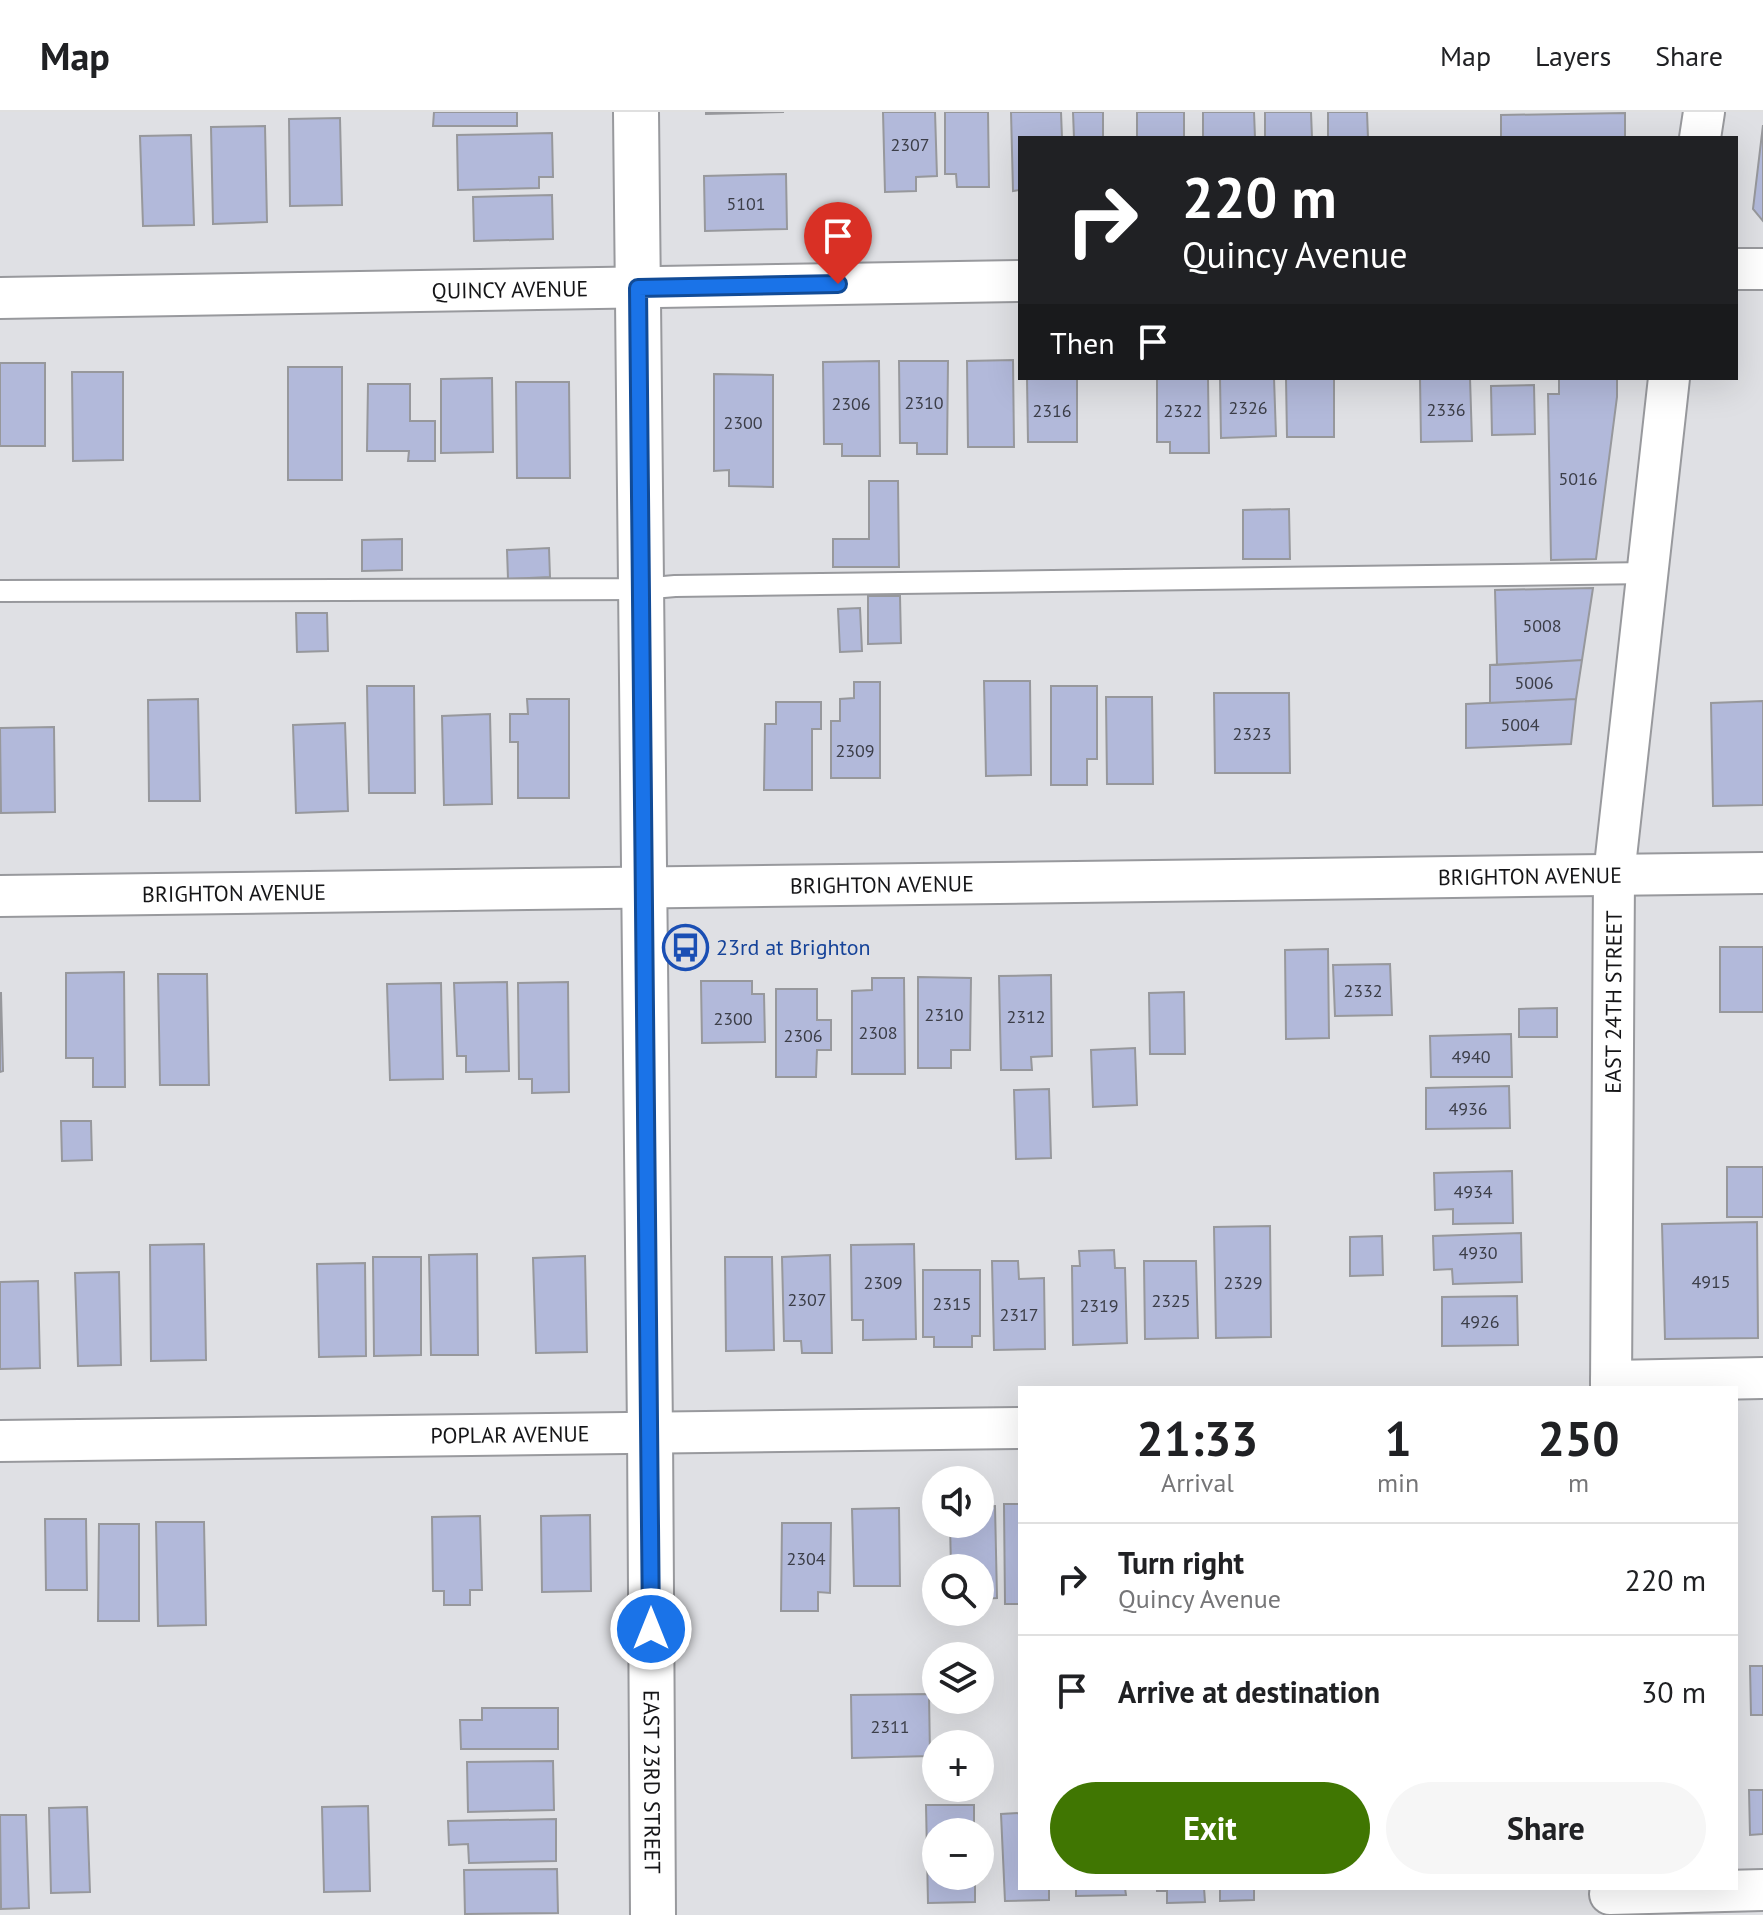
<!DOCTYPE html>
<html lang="en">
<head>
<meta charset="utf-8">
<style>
	body { margin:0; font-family:"PT Sans",sans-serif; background:#f6f6f6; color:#202124; height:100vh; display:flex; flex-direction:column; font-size:30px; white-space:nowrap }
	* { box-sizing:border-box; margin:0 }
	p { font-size:26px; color:#757577 }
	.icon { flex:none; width:44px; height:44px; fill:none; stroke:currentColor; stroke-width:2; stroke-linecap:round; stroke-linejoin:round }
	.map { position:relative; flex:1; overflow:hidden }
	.sheet { position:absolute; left:1018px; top:1274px; width:720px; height:504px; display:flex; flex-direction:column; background:#fff; border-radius:0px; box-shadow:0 8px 32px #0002 }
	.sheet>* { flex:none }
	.hud { position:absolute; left:1018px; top:24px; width:720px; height:244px; border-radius:0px; box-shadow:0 8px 32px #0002; background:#202124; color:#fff; overflow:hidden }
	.controls { position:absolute; left:922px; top:1354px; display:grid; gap:16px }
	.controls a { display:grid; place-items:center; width:72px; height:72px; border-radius:50%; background:#fff; box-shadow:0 8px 32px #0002; font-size:40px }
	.pin { position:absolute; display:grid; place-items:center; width:68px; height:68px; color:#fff; margin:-82px -34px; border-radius:50% 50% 50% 0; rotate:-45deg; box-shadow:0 0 8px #0007 }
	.pin .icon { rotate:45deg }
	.me { position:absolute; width:88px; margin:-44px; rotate:0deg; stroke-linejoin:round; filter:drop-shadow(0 0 6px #0008) }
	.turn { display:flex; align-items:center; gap:28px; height:168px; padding:0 32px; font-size:36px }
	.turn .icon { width:104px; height:104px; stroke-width:2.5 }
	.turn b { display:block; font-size:56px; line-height:68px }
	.then { display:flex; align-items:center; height:76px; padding:0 32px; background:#0003; gap:16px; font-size:30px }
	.eta { display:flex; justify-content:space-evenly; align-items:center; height:136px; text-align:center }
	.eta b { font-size:48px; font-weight:600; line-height:56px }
	.button { display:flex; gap:16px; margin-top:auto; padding:16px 32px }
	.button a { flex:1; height:92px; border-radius:48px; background:#407602; color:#fff; font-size:32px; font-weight:600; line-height:92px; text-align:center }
	.button a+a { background:#f6f6f6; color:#202124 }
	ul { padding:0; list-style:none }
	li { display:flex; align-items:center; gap:24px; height:112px; padding:0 32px; border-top:2px solid #e0e0e0 }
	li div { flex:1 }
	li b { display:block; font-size:30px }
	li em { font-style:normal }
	header { display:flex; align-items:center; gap:48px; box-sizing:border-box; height:112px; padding:0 40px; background:#fff; border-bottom:2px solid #e0e0e0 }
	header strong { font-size:38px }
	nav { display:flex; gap:44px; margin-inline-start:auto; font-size:28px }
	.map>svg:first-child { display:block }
</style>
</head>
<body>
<header>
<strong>Map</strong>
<nav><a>Map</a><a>Layers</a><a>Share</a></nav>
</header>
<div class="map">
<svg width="1763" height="1803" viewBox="0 0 1763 1803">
	<rect width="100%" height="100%" fill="#dfe0e4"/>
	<!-- building -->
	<path fill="#b2b9da" stroke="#97989c" stroke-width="2" d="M434,0H517V14H433Z
		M706,0H784L706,2Z
		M883,0H935L937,64L916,65V79L885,80Z
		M945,0H988L989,75H957L956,62H945Z
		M1011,0H1061L1062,26H1020V78L1013,79Z
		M1073,0H1103V26H1074Z
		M1137,0H1184V26H1137Z
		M1203,0H1254L1255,26H1203Z
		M1265,0H1311L1312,26H1265Z
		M1328,0H1367L1368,26H1328Z
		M1625,1V26H1501V3Z
		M340,6L342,93L290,94L289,7Z
		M1763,13V109L1753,97Z
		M265,14L267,110L213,112L211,15Z
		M552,21L553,65H539V76L458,78L457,23Z
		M191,23L194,113L143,114L140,24Z
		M786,62L787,117L705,119L704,64Z
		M552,83L553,127L474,129L473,85Z
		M1013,248L1014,335H968L967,249Z
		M879,249L880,344H842V332H824L823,250Z
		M899,249H948L947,342H917V331H900Z
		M0,251H45V334H0Z
		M288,255H342V368H288Z
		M72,260H123V348L73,349Z
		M714,262L773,263V375L729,374V358L714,359Z
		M492,266L493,340L441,341V267Z
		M1027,266H1077V330H1028Z
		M1157,266H1208L1209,341H1170V330H1157Z
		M1220,266H1274L1276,324L1221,326Z
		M1286,266H1334V325H1287Z
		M1420,266H1470L1472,329L1421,330Z
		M1559,266H1617V285L1596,447L1551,448L1548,282H1559Z
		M516,270H569L570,366H517Z
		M368,272H410V309H435V349H408L409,339H367Z
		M1534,273L1535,322L1492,323L1491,274Z
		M869,369H898L899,455H833V427H869Z
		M1289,397L1290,447H1243V398Z
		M402,427V458L362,459V428Z
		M549,436L550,465L508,467L507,438Z
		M1593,476L1582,548L1497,553L1495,478Z
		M868,484H900L901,531L868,532Z
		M860,496L862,539L840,540L838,497Z
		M296,501H327L328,539L297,540Z
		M1582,548L1576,587L1490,591V553Z
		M984,569H1030L1031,663L986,664Z
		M854,570H880V666H831V609H840V587L854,586Z
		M367,574H414L415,681H369Z
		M1051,574H1097V647H1087V673H1051Z
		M1214,581H1289L1290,661H1215Z
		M1106,585H1152L1153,672H1107Z
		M198,587L200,689H149L148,588Z
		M527,587H569V686H518V630H510V602H528Z
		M1576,587L1571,632L1466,636V592Z
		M1763,589V693L1713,694L1711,591Z
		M776,590H821V617H812V678H764L765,612H776Z
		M490,602L492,692L444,693L442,604Z
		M345,611L348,699L296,701L293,613Z
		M54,615L55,700L1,701L0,616Z
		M1720,835H1763V900H1720Z
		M1328,837L1329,926L1286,927L1285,838Z
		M1390,852L1392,903L1335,904L1333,853Z
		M124,860L125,975H93V946H66V861Z
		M158,862H207L209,973H160Z
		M1051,863L1052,944L1031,945L1032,958H1001L999,864Z
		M918,865L971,866L970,938H951V956H918Z
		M872,866H904L905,962H852V879L872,878Z
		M701,869H752V882H764L765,930L702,931Z
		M507,870L509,959L466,960V944H457L454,871Z
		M568,870L569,980L532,981V967H519L518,871Z
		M441,871L443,967L390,968L387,872Z
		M776,877H817V908H831V938H817L816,965H776Z
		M1184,880L1185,942H1150L1149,881Z
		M0,881H1L3,959L0,960Z
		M1557,896V925H1519V897Z
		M1511,922L1512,965H1431L1430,924Z
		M1135,936L1137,993L1093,995L1091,938Z
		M1509,974L1510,1016L1426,1017V976Z
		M1049,977L1051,1046L1016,1047L1014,978Z
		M61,1009H91L92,1048L62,1049Z
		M1727,1055H1763V1105H1727Z
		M1512,1059L1513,1111L1453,1112V1097L1435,1098L1434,1061Z
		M1757,1110L1758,1226L1665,1227L1662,1112Z
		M1270,1114L1271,1225L1216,1226L1214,1115Z
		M1521,1121L1522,1170L1453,1172L1452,1157L1434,1158L1433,1124Z
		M1382,1124L1383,1163L1350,1164V1125Z
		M204,1132L206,1248L151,1249L150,1133Z
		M914,1132L916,1227L863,1228V1208H852L851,1133Z
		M1114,1138L1115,1156H1125L1127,1231L1073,1233L1072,1154H1080L1079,1139Z
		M477,1142L478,1243H431L429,1143Z
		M830,1143L832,1241H802L801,1229H784L782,1145Z
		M585,1144L587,1240L536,1241L533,1146Z
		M373,1145H421V1243L374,1244Z
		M725,1145H772L774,1238L726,1239Z
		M992,1149H1018L1019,1167L1044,1166L1045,1237L994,1238Z
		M1144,1149H1196L1198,1226L1145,1227Z
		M365,1151L366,1244L319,1245L317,1152Z
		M923,1158H980V1224H972V1235H934V1225H923Z
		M119,1160L121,1253L78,1254L75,1161Z
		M38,1169L40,1256L0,1257V1170Z
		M1517,1184L1518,1233L1442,1234V1185Z
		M1004,1392H1020V1492H1005Z
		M995,1394L997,1486L980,1487V1456H951L950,1412H980V1395Z
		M899,1396L900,1474H854L852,1397Z
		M590,1403L591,1479L542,1480L541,1404Z
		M480,1404L482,1478H470V1493H444V1479H433L432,1405Z
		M45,1407H86L87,1478H46Z
		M156,1410H204L206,1513L158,1514Z
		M782,1411H831L830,1481L818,1480V1499H781Z
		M99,1412H139V1509H98Z
		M1750,1554H1763V1603H1751Z
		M929,1582L930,1644L852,1646L851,1583Z
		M482,1596H558V1637H461L460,1608H482Z
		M553,1649L554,1698L468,1700L467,1650Z
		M1749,1678H1763V1722L1750,1723Z
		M926,1693H974V1720H936V1764H975V1790L928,1791Z
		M368,1694L370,1779L324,1780L322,1695Z
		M87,1695L90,1780L51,1781L49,1696Z
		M1020,1701V1776H1049V1788L1005,1789L1001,1702Z
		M0,1703H26L29,1796L1,1797Z
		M556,1707V1749L469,1751L468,1732L449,1733L448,1709Z
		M557,1757L558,1801L465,1802L464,1758Z
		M1076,1776H1125L1126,1783L1076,1784Z
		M1157,1776H1204L1205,1790L1167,1791V1779H1157Z
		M1220,1776H1254V1788L1220,1789Z"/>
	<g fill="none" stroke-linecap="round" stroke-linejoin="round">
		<defs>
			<path id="lane" d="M0,479L641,477L675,474L1648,461"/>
			<g id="street">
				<path d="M1700,26L1704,0"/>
				<path d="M1736,157H1763"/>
				<path id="s1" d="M0,186L1020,169"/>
				<path id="s2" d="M0,784L1763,761"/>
				<path d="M1611,1269L1763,1266"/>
				<path id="s3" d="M1611,1276L1614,763L1669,266"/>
				<path id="s4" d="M0,1329L1020,1316"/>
				<path d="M1610,1782L1763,1778"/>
			</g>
			<g id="secondary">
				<path id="s5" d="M636,0L650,1320L653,1803"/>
			</g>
		</defs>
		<!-- lane casing -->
		<use href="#lane" stroke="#98999d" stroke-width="24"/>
		<!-- street casing -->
		<use href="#street" stroke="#98999d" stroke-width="44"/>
		<!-- secondary casing -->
		<use href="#secondary" stroke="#98999d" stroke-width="48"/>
		<!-- lane -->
		<use href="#lane" stroke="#fff" stroke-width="20"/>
		<!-- street -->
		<use href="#street" stroke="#fff" stroke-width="40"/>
		<!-- secondary -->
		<use href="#secondary" stroke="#fff" stroke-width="44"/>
	</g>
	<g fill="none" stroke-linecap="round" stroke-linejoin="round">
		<defs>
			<path id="route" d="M651,1517L638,176L838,172"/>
		</defs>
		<!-- route casing -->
		<use href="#route" stroke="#114b97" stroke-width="20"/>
		<!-- route -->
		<use href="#route" stroke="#1a73e8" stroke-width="14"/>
	</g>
	<!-- icons -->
	<defs>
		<symbol id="bus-ring" viewBox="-11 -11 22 22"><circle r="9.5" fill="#dfe0e4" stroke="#1a4fb4" stroke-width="1.5"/><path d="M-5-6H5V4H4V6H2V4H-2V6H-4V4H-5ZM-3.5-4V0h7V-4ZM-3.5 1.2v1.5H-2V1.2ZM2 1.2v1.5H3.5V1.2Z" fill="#1a4fb4"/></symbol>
	</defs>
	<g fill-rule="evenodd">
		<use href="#bus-ring" x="660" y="810" width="51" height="51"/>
	</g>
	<g text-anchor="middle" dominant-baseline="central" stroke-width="7" stroke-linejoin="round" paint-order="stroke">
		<!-- number labels -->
		<g font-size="18" fill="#3c3e48">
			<text x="910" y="32">2307</text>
			<text x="746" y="91">5101</text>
			<text x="924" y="290">2310</text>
			<text x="851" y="291">2306</text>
			<text x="1248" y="295">2326</text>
			<text x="1446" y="297">2336</text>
			<text x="1052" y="298">2316</text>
			<text x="1183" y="298">2322</text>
			<text x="743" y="310">2300</text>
			<text x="1578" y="366">5016</text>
			<text x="1542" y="513">5008</text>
			<text x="1534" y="570">5006</text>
			<text x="1520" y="612">5004</text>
			<text x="1252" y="621">2323</text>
			<text x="855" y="638">2309</text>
			<text x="1363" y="878">2332</text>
			<text x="944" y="902">2310</text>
			<text x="1026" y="904">2312</text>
			<text x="733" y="906">2300</text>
			<text x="878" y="920">2308</text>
			<text x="803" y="923">2306</text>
			<text x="1471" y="944">4940</text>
			<text x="1468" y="996">4936</text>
			<text x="1473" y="1079">4934</text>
			<text x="1478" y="1140">4930</text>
			<text x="1711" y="1169">4915</text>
			<text x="883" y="1170">2309</text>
			<text x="1243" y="1170">2329</text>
			<text x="807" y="1187">2307</text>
			<text x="1171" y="1188">2325</text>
			<text x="952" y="1191">2315</text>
			<text x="1099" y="1193">2319</text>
			<text x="1019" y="1202">2317</text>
			<text x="1480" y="1209">4926</text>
			<text x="806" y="1446">2304</text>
			<text x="890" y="1614">2311</text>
		</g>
		<!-- street labels -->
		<g font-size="22" fill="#151517" stroke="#dfe0e4">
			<text stroke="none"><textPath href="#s1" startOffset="510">QUINCY AVENUE</textPath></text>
			<text stroke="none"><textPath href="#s2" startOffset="1530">BRIGHTON AVENUE</textPath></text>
			<text stroke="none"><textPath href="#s2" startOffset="882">BRIGHTON AVENUE</textPath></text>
			<text stroke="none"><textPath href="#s2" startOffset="234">BRIGHTON AVENUE</textPath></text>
			<text stroke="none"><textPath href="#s3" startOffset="386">EAST 24TH STREET</textPath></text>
			<text stroke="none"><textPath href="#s4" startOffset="510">POPLAR AVENUE</textPath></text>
			<text stroke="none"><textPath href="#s5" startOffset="1670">EAST 23RD STREET</textPath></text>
		</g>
		<!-- transit labels -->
		<g font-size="22" fill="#164399" stroke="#dfe0e4" text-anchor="start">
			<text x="716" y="835">23rd at Brighton</text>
		</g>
	</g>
</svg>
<div class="controls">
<a><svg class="icon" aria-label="sound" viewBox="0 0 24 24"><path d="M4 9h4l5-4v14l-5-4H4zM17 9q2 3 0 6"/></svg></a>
<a><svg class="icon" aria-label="search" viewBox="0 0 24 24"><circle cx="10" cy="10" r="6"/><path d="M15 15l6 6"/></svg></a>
<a><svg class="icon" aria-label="layers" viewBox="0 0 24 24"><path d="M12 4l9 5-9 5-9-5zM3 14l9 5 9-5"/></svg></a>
<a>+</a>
<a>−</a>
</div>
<div class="pin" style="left:838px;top:172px;background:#d93025"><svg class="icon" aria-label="arrive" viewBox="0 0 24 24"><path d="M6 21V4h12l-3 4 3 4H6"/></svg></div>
<svg class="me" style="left:651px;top:1517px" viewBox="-20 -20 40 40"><circle r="17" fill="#1a73e8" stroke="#fff" stroke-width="3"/><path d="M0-11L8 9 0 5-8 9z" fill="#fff"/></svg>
<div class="hud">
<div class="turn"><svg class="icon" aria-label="right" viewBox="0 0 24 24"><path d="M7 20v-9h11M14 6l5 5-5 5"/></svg><div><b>220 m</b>Quincy Avenue</div></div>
<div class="then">Then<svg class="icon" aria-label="arrive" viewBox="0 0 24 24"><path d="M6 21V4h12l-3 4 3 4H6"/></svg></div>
</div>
<section class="sheet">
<div class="eta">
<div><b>21:33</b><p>Arrival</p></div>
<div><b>1</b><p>min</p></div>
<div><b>250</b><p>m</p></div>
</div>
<ul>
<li><svg class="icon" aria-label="right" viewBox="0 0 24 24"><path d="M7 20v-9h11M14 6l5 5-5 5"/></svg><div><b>Turn right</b><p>Quincy Avenue</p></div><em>220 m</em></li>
<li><svg class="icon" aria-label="arrive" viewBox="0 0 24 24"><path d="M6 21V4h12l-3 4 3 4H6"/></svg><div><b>Arrive at destination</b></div><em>30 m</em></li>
</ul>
<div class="button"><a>Exit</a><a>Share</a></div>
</section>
</div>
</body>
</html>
